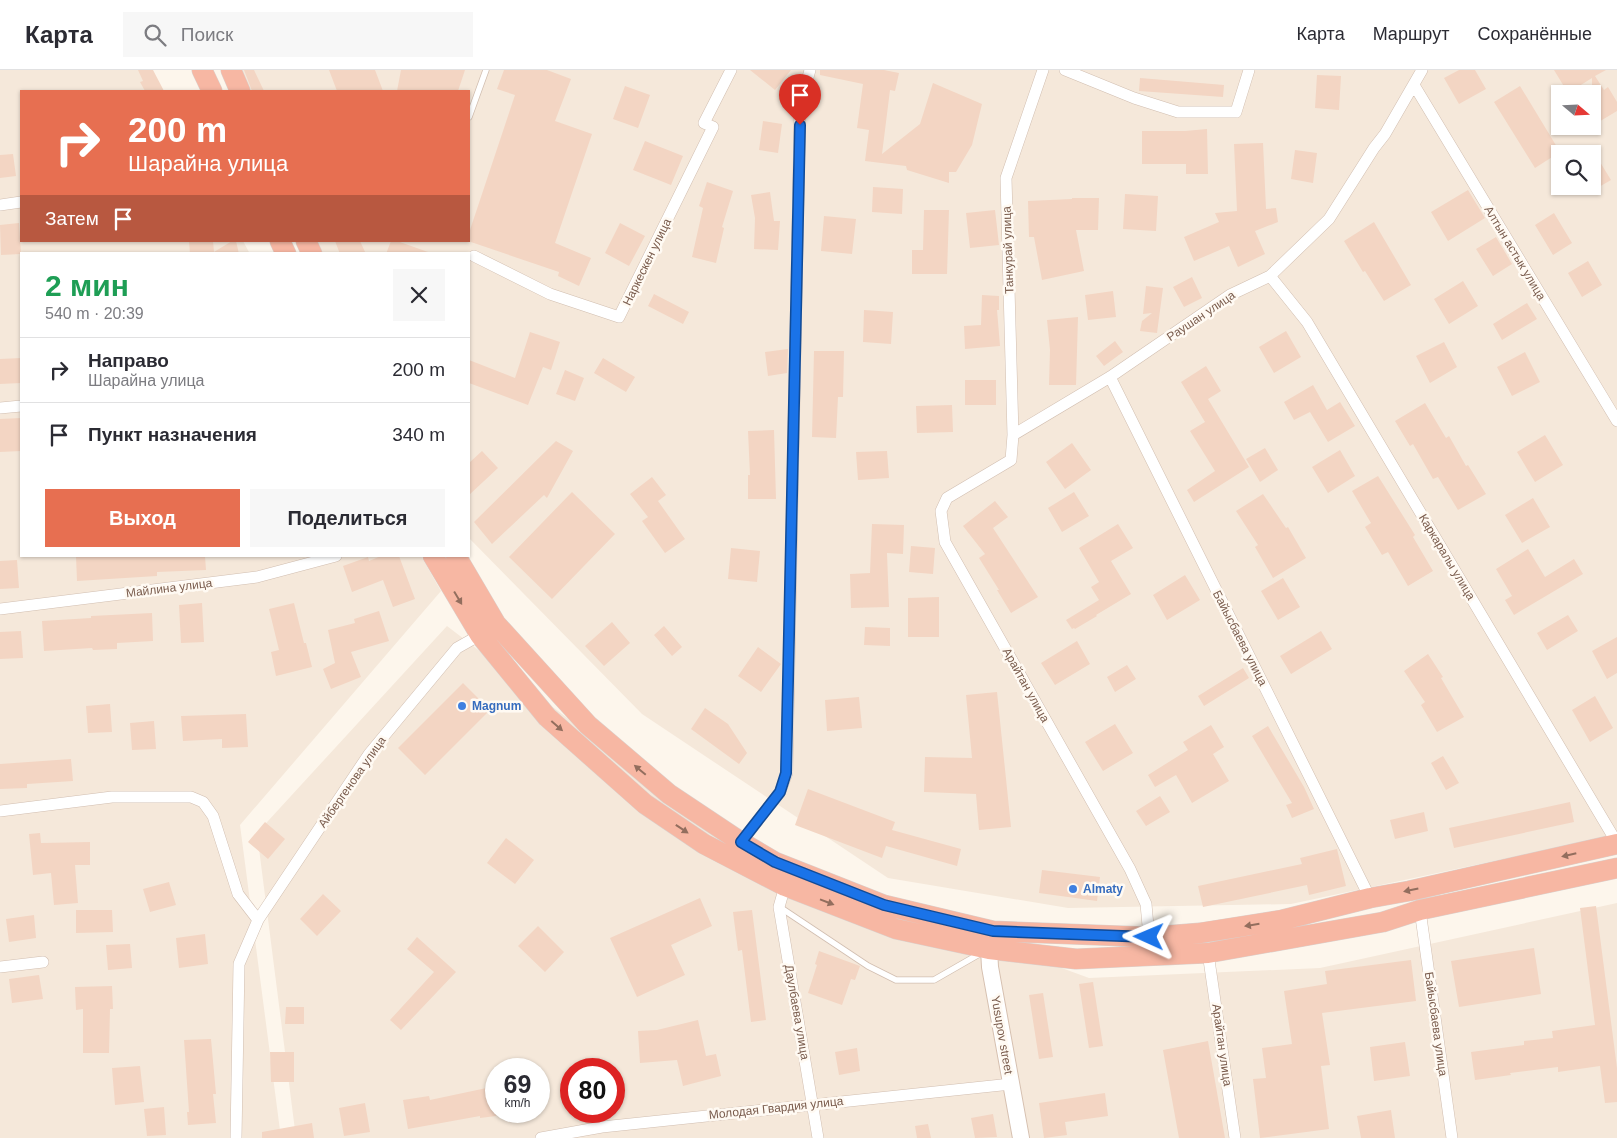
<!DOCTYPE html>
<html lang="ru">
<head>
<meta charset="utf-8">
<style>
	body { margin:0; font-family:Arial,sans-serif; background:#f7f7f7; color:#2b2b33; height:100vh; display:flex; flex-direction:column; font-size:19px; white-space:nowrap }
	* { box-sizing:border-box; margin:0 }
	p { font-size:16px; color:#7c7c81 }
	.icon { flex:none; width:28px; height:28px; fill:none; stroke:currentColor; stroke-width:2; stroke-linecap:round; stroke-linejoin:round }
	.map { position:relative; flex:1; overflow:hidden }
	.sheet { position:absolute; left:20px; top:182px; width:450px; height:305px; display:flex; flex-direction:column; background:#fff; border-radius:0px; box-shadow:0 1px 4px #0004 }
	.sheet>* { flex:none }
	.guide { position:absolute; left:20px; top:20px; width:450px; height:152px; border-radius:0px; box-shadow:0 1px 4px #0004; background:#e76f51; color:#fff; overflow:hidden }
	.needle { width:32px; rotate:109deg }
	.buttons { position:absolute; left:1551px; top:15px; display:grid; gap:10px }
	.buttons a { display:grid; place-items:center; width:50px; height:50px; border-radius:0px; background:#fff; box-shadow:0 1px 4px #0004; font-size:25px }
	.speed { position:absolute; left:485px; top:988px; display:flex; gap:10px; font-size:25px; font-weight:700; text-align:center }
	.speed>* { display:grid; place-content:center; width:65px; height:65px; border-radius:50%; background:#fff; box-shadow:0 1px 4px #0004; line-height:1 }
	.speed small { font-size:12px; font-weight:400 }
	.speed .limit { border:8px solid #d22; background:#fff; color:#111 }
	.pin { position:absolute; display:grid; place-items:center; width:42px; height:42px; color:#fff; margin:-51px -21px; border-radius:50% 50% 50% 0; rotate:-45deg; box-shadow:0 0 5px #0007 }
	.pin .icon { rotate:45deg }
	.me { position:absolute; width:55px; margin:-28px; rotate:271deg; stroke-linejoin:round; filter:drop-shadow(0 0 4px #0008) }
	.turn { display:flex; align-items:center; gap:18px; height:105px; padding:0 25px; font-size:22px }
	.turn .icon { width:65px; height:65px; stroke-width:2.5 }
	.turn b { display:block; font-size:35px; line-height:42px }
	.then { display:flex; align-items:center; height:48px; padding:0 25px; background:#0003; gap:10px; font-size:19px }
	.round { display:grid; place-items:center; flex:none; width:52px; height:52px; border-radius:0px; background:#f7f7f7 }
	.overview { display:flex; align-items:center; justify-content:space-between; height:85px; padding:0 25px }
	h1 { font-size:30px; font-weight:800; line-height:38px; color:#1e9e55 }
	.cta { display:flex; gap:10px; margin-top:auto; padding:10px 25px }
	.cta a { flex:1; height:58px; border-radius:0px; background:#e76f51; color:#fff; font-size:20px; font-weight:800; line-height:58px; text-align:center }
	.cta a+a { background:#f7f7f7; color:#2b2b33 }
	ul { padding:0; list-style:none }
	li { display:flex; align-items:center; gap:15px; height:65px; padding:0 25px; border-top:1px solid #e1e1e2 }
	li div { flex:1 }
	li b { display:block; font-size:19px }
	li em { font-style:normal }
	header { display:flex; align-items:center; gap:30px; box-sizing:border-box; height:70px; padding:0 25px; background:#fff; border-bottom:1px solid #e1e1e2 }
	header strong { font-size:24px }
	nav { display:flex; gap:28px; margin-inline-start:auto; font-size:18px }
	.search { width:350px; height:45px; background:#f7f7f7; display:flex; align-items:center; gap:12px; box-sizing:border-box; padding:0 18px; border-radius:0px; color:#7c7c81; font-size:19px }
	.map>svg:first-child { display:block }
</style>
</head>
<body>
<header>
<strong>Карта</strong>
<div class="search"><svg class="icon" aria-label="search" viewBox="0 0 24 24"><circle cx="10" cy="10" r="6"/><path d="M15 15l6 6"/></svg>Поиск</div>
<nav><a>Карта</a><a>Маршрут</a><a>Сохранённые</a></nav>
</header>
<div class="map">
<svg width="1617" height="1068" viewBox="0 0 1617 1068">
	<rect width="100%" height="100%" fill="#fdf6ec"/>
	<!-- residential -->
	<path fill="#f5e8da" fill-rule="evenodd" d="M0,0H145L157,21H21V171H243L250,184H21V486H421L441,521L240,755L281,1068H0Z
		M230,0H1617V765L1291,834L1068,838L888,808L642,644L469,468V184H314L308,171H469V21H239ZM1560,24H1592V56H1560ZM1560,84H1592V116H1560Z
		M447,556L741,781L1089,908L1320,898L1617,833V1068H296L257,763ZM496,999H539V1041H496ZM571,999H614V1041H571Z"/>
	<!-- building -->
	<path fill="#f3d5c3" d="M138,0H153L164,21H145L140,12L143,11Z
		M244,0H254L264,21H252Z
		M329,0H375L383,21H337Z
		M401,0H465L458,21H397Z
		M504,0H547L571,9L555,51L592,64L555,173L591,188L579,216L558,206L559,202L468,171L469,163L515,25L497,19Z
		M750,0H791L775,20Z
		M820,0H884L899,3L895,21L890,20L882,84L920,54L933,13L982,34L972,75L956,102H949V113L907,100L906,96L865,91L869,60L857,58L863,14L820,5Z
		M1459,0H1475L1486,19L1459,34L1444,8Z
		M1554,0H1606L1595,6L1604,20L1608,17L1617,32V41L1592,56V8L1568,23Z
		M1317,5L1341,6L1339,40L1315,38Z
		M1140,8L1224,15L1223,27L1139,21Z
		M625,16L650,25L638,58L613,49Z
		M1520,16L1560,82L1535,98L1494,32Z
		M763,51L782,54L778,83L759,80Z
		M1207,59L1208,104H1186V94H1142V61H1185Z
		M645,71L683,86L671,115L633,100Z
		M1263,73L1266,139L1276,138L1278,152L1255,161L1265,184L1238,197L1229,176L1194,191L1184,167L1219,152L1215,143L1237,141L1234,74Z
		M1592,79L1611,110L1592,121Z
		M1295,80L1317,83L1313,113L1291,109Z
		M13,84L16,106L0,108V85Z
		M707,112L733,121L722,157L724,158L716,193L692,187L703,138L699,136Z
		M873,117L903,119L902,144L872,142Z
		M1468,120L1485,148L1448,171L1431,142Z
		M770,122L774,151H780L778,180L754,179L755,148L751,125Z
		M1125,124L1158,126L1156,161L1123,159Z
		M1072,128H1099L1098,160H1076L1084,201L1042,210L1034,167H1029L1028,131L1072,129Z
		M924,140H949L947,204H912V180H923Z
		M995,140L999,175L970,178L966,143Z
		M1554,143L1572,173L1553,185L1535,155Z
		M824,146L856,149L852,184L821,181Z
		M1374,152L1411,215L1384,231L1365,201L1363,202L1344,171Z
		M19,153L21,184L1,185L0,155Z
		M620,153L645,166L629,196L605,183Z
		M1496,167L1512,194L1493,206L1476,179Z
		M189,171H213L214,182L232,171H236L239,184H190Z
		M335,171H360L366,184H340Z
		M391,171H397L428,182L427,184H386Z
		M1588,191L1602,215L1582,227L1568,203Z
		M1192,207L1202,228L1184,237L1173,217Z
		M1463,211L1478,236L1449,254L1434,229Z
		M1146,216L1163,218L1157,263L1140,261L1142,251L1152,243L1143,244Z
		M1113,221L1116,247L1088,250L1085,225Z
		M654,224L689,242L683,254L648,236Z
		M982,225L999,226V240H997L1000,276L965,279L964,256L981,255Z
		M1527,233L1537,249L1502,270L1493,254Z
		M864,240L893,242L891,274L863,272Z
		M1078,247L1076,315H1049L1050,280L1047,250Z
		M1286,261L1301,287L1274,303L1259,277Z
		M530,262L560,272L551,300L543,297L528,335L469,313V290L515,308Z
		M1115,271L1123,282L1104,296L1096,286Z
		M1444,272L1457,297L1430,313L1416,286Z
		M788,279L787,303L768,306L765,282Z
		M814,281H844L843,327H838L836,368L812,367Z
		M1525,282L1540,312L1512,326L1497,297Z
		M21,288V313L0,314V289Z
		M603,288L635,307L626,322L594,303Z
		M1206,296L1221,321L1208,329L1249,397L1194,432L1187,420L1215,401L1190,361L1205,352L1181,312Z
		M565,300L584,308L575,331L556,324Z
		M965,310H996V335H965Z
		M1313,315L1327,340L1340,332L1355,356L1328,372L1310,342L1294,350L1284,332Z
		M1425,333L1446,368L1449,366L1466,396L1468,395L1486,424L1458,440L1438,407L1433,409L1413,374L1410,376L1395,351Z
		M952,335L953,362L917,363L916,336Z
		M21,348V381L0,382V349Z
		M774,360L776,429H748V405H750L748,361Z
		M1545,365L1563,395L1535,412L1517,382Z
		M556,371L573,381L547,428L544,425L492,474L474,452Z
		M1072,373L1091,400L1065,419L1046,392Z
		M1265,378L1278,400L1260,412L1246,389Z
		M1340,380L1355,406L1328,423L1312,397Z
		M482,381L498,398L469,425V393Z
		M887,381L889,408L858,410L856,382Z
		M1378,406L1415,465L1413,467L1433,501L1408,516L1388,482L1382,485L1365,457L1371,453L1352,421Z
		M652,407L666,425L658,431L685,469L665,483L642,451L648,447L630,424Z
		M572,422L615,464L552,529L509,487Z
		M1074,422L1089,446L1062,462L1048,438Z
		M1263,424L1286,458L1288,457L1306,488L1273,508L1255,477L1258,475L1236,441Z
		M1533,428L1550,457L1522,473L1505,445Z
		M995,431L1008,447L993,458L1038,527L1011,543L997,520H999L979,488L985,484L963,456Z
		M872,454L904,455L903,484L887,483L889,537L851,538L850,504L870,503Z
		M1118,454L1133,478L1111,491L1131,524L1096,545L1097,546L1075,559L1074,558L1072,559L1066,550L1099,530L1091,517L1099,512L1079,478Z
		M911,476L935,478L933,504L909,502Z
		M731,478L760,481L757,512L728,509Z
		M1528,479L1545,507L1574,489L1583,504L1514,545L1505,530L1512,526L1496,499Z
		M76,486H205L206,500L157,502V506L77,511Z
		M381,486H399L415,529L393,537L383,510L352,522L343,496L368,487L369,491Z
		M17,490L19,518L0,519V491Z
		M1185,505L1200,530L1167,550L1153,525Z
		M1283,508L1300,537L1278,550L1261,521Z
		M939,527V567H908V528Z
		M202,533L204,572L181,573L179,535Z
		M294,533L304,573H306L312,597L276,606L271,582L279,580L269,539Z
		M379,541L389,571L351,582L361,607L331,619L323,599L335,593L328,560L355,553L354,549Z
		M152,543L153,571L117,573V579L93,580L92,578L44,581L42,551L91,548V546Z
		M1568,545L1578,561L1547,580L1537,563Z
		M612,552L630,573L604,596L585,576Z
		M664,556L682,577L672,586L654,565Z
		M865,557L890,558V576L864,575Z
		M21,561L23,588L0,589V562Z
		M1321,561L1332,579L1291,604L1280,586Z
		M1617,567V603L1607,609L1592,581Z
		M1077,571L1090,594L1055,615L1041,593Z
		M758,577L781,594L761,622L738,606Z
		M1428,584L1443,607L1441,608L1464,647L1437,662L1421,635L1425,632L1404,601Z
		M1127,595L1136,609L1115,622L1107,607Z
		M1243,598L1249,608L1204,636L1198,626Z
		M463,613L490,640L425,705L398,678Z
		M997,622L1011,757L979,760L976,724L924,722L925,687L972,688L966,625Z
		M1595,626L1613,658L1590,672L1572,640Z
		M859,627L862,658L827,661L825,630Z
		M110,634L112,662L88,663L86,636Z
		M705,638L728,654L747,683L739,694L691,659Z
		M246,644L248,677L222,678V669L183,671L181,646Z
		M154,651L156,679L132,680L130,653Z
		M1115,654L1133,683L1103,701L1085,672Z
		M1211,655L1224,677L1213,684L1229,711L1192,733L1176,705L1155,717L1148,705L1188,680L1183,672Z
		M1268,656L1304,717L1314,739L1292,748L1286,735L1292,733L1252,666Z
		M1443,686L1459,713L1446,720L1431,693Z
		M71,689L73,711L27,714V718L0,719V694Z
		M808,719L895,752L892,760L961,779L957,796L886,776L882,788L795,755Z
		M1160,726L1170,742L1146,756L1136,741Z
		M1570,732L1574,752L1454,778L1449,758Z
		M1424,742L1428,761L1395,769L1390,750Z
		M265,752L285,769L268,789L248,772Z
		M40,763L41,773L90,772V795H75L78,833L54,835L51,803L33,805L29,764Z
		M506,768L534,790L515,814L487,793Z
		M1337,779L1346,816L1309,825L1307,815L1203,837L1198,816L1302,794L1300,788Z
		M1042,800L1100,807L1097,831L1039,823Z
		M169,812L176,835L150,842L143,819Z
		M323,824L341,841L317,866L300,849Z
		M700,828L712,856L671,875L685,905L637,927L610,868Z
		M1596,836L1617,998V1032L1605,1033L1600,996L1558,1002V997L1510,1003L1511,1005L1475,1010L1471,982L1524,975V971L1553,968L1552,961L1595,955L1580,838Z
		M76,840H112L113,862L76,863Z
		M752,840L766,950L751,952L742,880L738,881L733,842Z
		M34,845L36,868L9,872L6,849Z
		M538,856L564,882L545,902L518,876Z
		M205,864L208,894L179,898L176,868Z
		M417,867L456,902L401,960L390,950L434,902L407,879Z
		M130,874L132,898L108,900L106,875Z
		M1534,878L1541,924L1459,937L1451,891Z
		M819,881L860,896L855,910L851,909L842,935L808,923L817,895L815,894Z
		M1411,890L1416,931L1322,943L1330,995L1321,996L1329,1059L1260,1068L1253,1009L1266,1008L1262,978L1292,974L1284,921L1327,914L1325,901Z
		M39,905L43,929L12,933L9,909Z
		M1093,912L1103,976L1089,978L1079,914Z
		M112,916L113,939H110L109,983H83V939L76,940L75,917Z
		M1043,923L1053,987L1039,989L1029,925Z
		M286,937H304V954H285Z
		M698,950L706,986L716,984L721,1006L683,1016L677,990L640,993L638,961L657,960Z
		M211,969L216,1024H213L216,1053L188,1055L187,1042H189L184,970Z
		M1208,971L1225,1068H1179L1163,980Z
		M1405,972L1410,1006L1374,1011L1370,977Z
		M857,978L860,1001L839,1005L835,982Z
		M270,982H294V1012H271Z
		M140,996L144,1032L115,1035L112,998Z
		M496,1016V1046L480,1048V1046L408,1059L403,1030L429,1026L430,1030Z
		M1105,1023L1108,1046L1065,1052L1067,1065L1044,1068L1039,1033Z
		M365,1033L370,1062L344,1066L339,1038Z
		M164,1037L166,1065L147,1066L144,1039Z
		M1391,1040L1395,1068H1361L1357,1046Z
		M993,1044L997,1067L975,1068L971,1048Z
		M312,1053L314,1068H262V1062Z
		M928,1054L931,1068H917L915,1056Z"/>
	<g fill="none" stroke-linecap="round" stroke-linejoin="round">
		<defs>
			<path id="lane" d="M469,47L486,0
				M781,838L868,896L896,910H934L981,883"/>
			<path id="street" d="M1065,0L1134,28L1178,42H1236L1249,0
				M1414,15L1617,351
				M0,135L21,132
				M474,186L550,224L619,247L713,57L704,53L731,0
				M1270,206L1307,252L1617,773
				M1110,307L1370,828
				M0,338L21,336
				M1013,365L1006,108L1043,0
				M0,539L257,507L336,486
				M0,741L112,727H191L203,732L213,746L238,824L258,850L239,894L236,1068
				M741,772L780,722L787,703L800,36L810,0
				M785,816L779,837L818,1068
				M1420,840L1452,1068
				M258,850L369,684L457,578L480,565
				M1149,867L1146,834L1130,799L945,472L941,441L947,428L1011,390L1013,365L1110,307L1230,225L1270,206L1329,149L1374,78L1385,64L1422,0
				M1208,883L1235,1068
				M0,897L43,892
				M541,1068L602,1057L1011,1014"/>
			<path id="secondary" d="M991,868L989,879L990,897L1021,1068"/>
			<path id="highway" d="M202,0L212,21
				M231,0L240,21
				M280,171L286,184
				M306,171L312,184
				M433,486L480,565L547,647L645,734L704,774L785,816L896,859L989,879L1076,889L1208,883L1383,852L1420,840L1617,798
				M456,486L496,554L588,655L669,724L741,772L775,792L884,835L993,861L1149,867L1200,863L1282,850L1370,828L1409,821L1617,774"/>
		</defs>
		<!-- lane casing -->
		<use href="#lane" stroke="#d1beb0" stroke-width="7"/>
		<!-- street casing -->
		<use href="#street" stroke="#d1beb0" stroke-width="12"/>
		<!-- secondary casing -->
		<use href="#secondary" stroke="#d6c0b0" stroke-width="18"/>
		<!-- highway casing -->
		<use href="#highway" stroke="#dad1cd" stroke-width="21"/>
		<!-- lane -->
		<use href="#lane" stroke="#fff" stroke-width="5.5"/>
		<!-- street -->
		<use href="#street" stroke="#fff" stroke-width="11"/>
		<!-- secondary -->
		<use href="#secondary" stroke="#fff" stroke-width="16"/>
		<!-- highway -->
		<use href="#highway" stroke="#f7b7a3" stroke-width="20"/>
	</g>
	<!-- one-way arrows -->
	<defs><path id="oneway-solid" d="M-6-.8H1V-3.2L6.5 0L1 3.2V.8H-6Z" transform="scale(1.25)"/></defs>
	<g fill="#936e5e">
		<use href="#oneway-solid" transform="translate(458 528) rotate(59)"/>
		<use href="#oneway-solid" transform="translate(557 656) rotate(41)"/>
		<use href="#oneway-solid" transform="translate(640 700) rotate(-140)"/>
		<use href="#oneway-solid" transform="translate(682 759) rotate(34)"/>
		<use href="#oneway-solid" transform="translate(1569 785) rotate(167)"/>
		<use href="#oneway-solid" transform="translate(1411 820) rotate(168)"/>
		<use href="#oneway-solid" transform="translate(827 832) rotate(21)"/>
		<use href="#oneway-solid" transform="translate(1252 855) rotate(171)"/>
	</g>
	<g fill="none" stroke-linecap="round" stroke-linejoin="round">
		<defs>
			<path id="route" d="M800,55L786,703L780,722L741,772L775,792L884,835L993,861L1149,867"/>
		</defs>
		<!-- route casing -->
		<use href="#route" stroke="#114b97" stroke-width="12"/>
		<!-- route -->
		<use href="#route" stroke="#1a73e8" stroke-width="9"/>
	</g>
	<!-- markers -->
	<g fill="#3f7fe0" stroke="#fffaf3" stroke-width="2">
		<circle cx="462" cy="636" r="5"/>
		<circle cx="1073" cy="819" r="5"/>
	</g>
	<g text-anchor="middle" dominant-baseline="central" stroke-width="5" stroke-linejoin="round" paint-order="stroke">
		<!-- street labels -->
		<g font-size="12" fill="#7a5c4d" stroke="#fffaf3">
			<text transform="translate(1008 180) rotate(-92)">Танкурай улица</text>
			<text transform="translate(1515 183) rotate(59)">Алтын астык улица</text>
			<text transform="translate(647 192) rotate(-64)">Наркескен улица</text>
			<text transform="translate(1201 246) rotate(-34)">Раушан улица</text>
			<text transform="translate(1447 487) rotate(59)">Каркаралы улица</text>
			<text transform="translate(169 518) rotate(-7)">Майлина улица</text>
			<text transform="translate(1240 568) rotate(63)">Байысбаева улица</text>
			<text transform="translate(1026 615) rotate(61)">Арайтан улица</text>
			<text transform="translate(352 712) rotate(-55)">Айбергенова улица</text>
			<text transform="translate(797 942) rotate(80)">Даулбаева улица</text>
			<text transform="translate(1436 954) rotate(82)">Байысбаева улица</text>
			<text transform="translate(1002 965) rotate(80)">Yusupov street</text>
			<text transform="translate(1222 975) rotate(82)">Арайтан улица</text>
			<text transform="translate(776 1038) rotate(-6)">Молодая Гвардия улица</text>
		</g>
		<!-- shop labels -->
		<g font-size="12" font-weight="bold" fill="#366cbe" stroke="#fffaf3" text-anchor="start">
			<text x="472" y="636">Magnum</text>
			<text x="1083" y="819">Almaty</text>
		</g>
	</g>
</svg>
<div class="buttons">
<a><svg class="needle" viewBox="-14 -14 28 28"><path d="M0-13l5 13h-10z" fill="#e53935"/><path d="M0 13l5-13h-10z" fill="#7c7c81"/></svg></a>
<a><svg class="icon" aria-label="search" viewBox="0 0 24 24"><circle cx="10" cy="10" r="6"/><path d="M15 15l6 6"/></svg></a>
</div>
<div class="speed"><div>69<small>km/h</small></div><div class="limit">80</div></div>
<div class="pin" style="left:800px;top:55px;background:#d93025"><svg class="icon" aria-label="arrive" viewBox="0 0 24 24"><path d="M6 21V4h12l-3 4 3 4H6"/></svg></div>
<svg class="me" style="left:1149px;top:867px" viewBox="-20 -20 40 40"><path d="M0-17L14 15 0 8-14 15z" fill="#1a73e8" stroke="#fff" stroke-width="4"/></svg>
<div class="guide">
<div class="turn"><svg class="icon" aria-label="right" viewBox="0 0 24 24"><path d="M7 20v-9h11M14 6l5 5-5 5"/></svg><div><b>200 m</b>Шарайна улица</div></div>
<div class="then">Затем<svg class="icon" aria-label="arrive" viewBox="0 0 24 24"><path d="M6 21V4h12l-3 4 3 4H6"/></svg></div>
</div>
<section class="sheet">
<div class="overview"><div><h1>2 мин</h1><p>540 m · 20:39</p></div><a class="round"><svg class="icon" aria-label="close" viewBox="0 0 24 24"><path d="M6 6l12 12M18 6L6 18"/></svg></a></div>
<ul>
<li><svg class="icon" aria-label="right" viewBox="0 0 24 24"><path d="M7 20v-9h11M14 6l5 5-5 5"/></svg><div><b>Направо</b><p>Шарайна улица</p></div><em>200 m</em></li>
<li><svg class="icon" aria-label="arrive" viewBox="0 0 24 24"><path d="M6 21V4h12l-3 4 3 4H6"/></svg><div><b>Пункт назначения</b></div><em>340 m</em></li>
</ul>
<div class="cta"><a>Выход</a><a>Поделиться</a></div>
</section>
</div>
</body>
</html>
